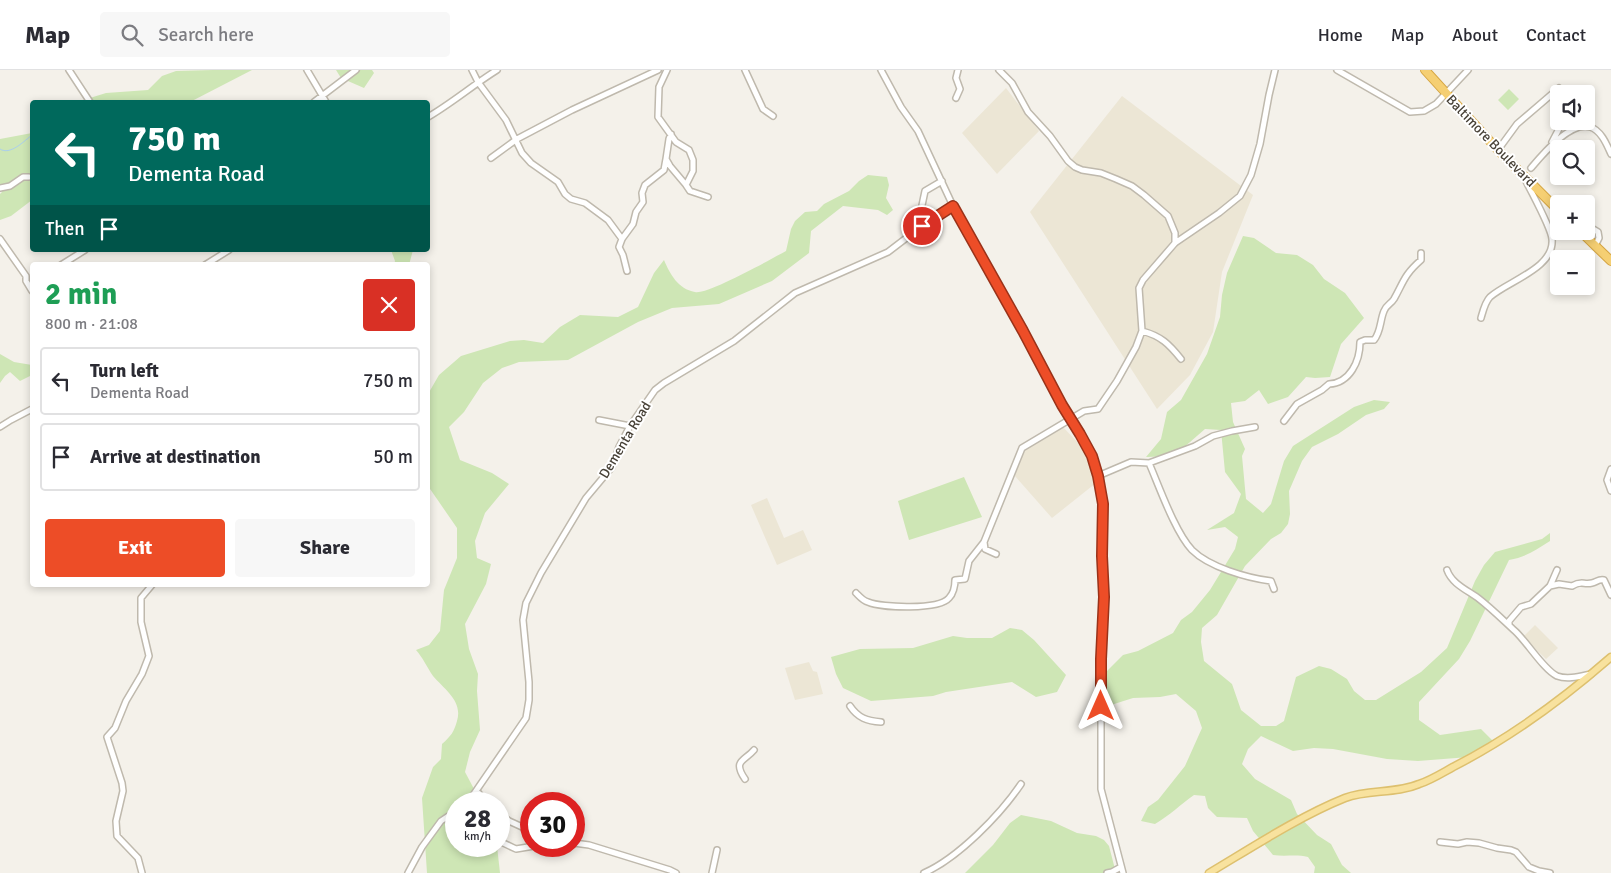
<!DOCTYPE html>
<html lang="en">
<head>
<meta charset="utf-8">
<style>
	body { margin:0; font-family:Signika,sans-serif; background:#f7f7f7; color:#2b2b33; height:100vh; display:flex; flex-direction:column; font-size:19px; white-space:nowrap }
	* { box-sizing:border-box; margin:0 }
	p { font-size:16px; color:#7c7c81 }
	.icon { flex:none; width:28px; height:28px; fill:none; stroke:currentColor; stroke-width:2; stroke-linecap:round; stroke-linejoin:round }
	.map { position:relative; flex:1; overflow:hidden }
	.side { position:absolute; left:30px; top:192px; width:400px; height:325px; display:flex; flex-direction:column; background:#fff; border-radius:5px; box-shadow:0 2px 8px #0003 }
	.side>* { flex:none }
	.guide { position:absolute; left:30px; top:30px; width:400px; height:152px; border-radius:5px; box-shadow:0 2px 8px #0003; background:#00695c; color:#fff; overflow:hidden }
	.tools { position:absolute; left:1550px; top:15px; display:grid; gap:10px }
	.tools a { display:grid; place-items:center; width:45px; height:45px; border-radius:5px; background:#fff; box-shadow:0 2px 8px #0003; font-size:25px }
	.speed { position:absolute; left:445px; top:722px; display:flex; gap:10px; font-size:25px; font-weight:700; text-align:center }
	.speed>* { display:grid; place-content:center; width:65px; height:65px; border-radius:50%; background:#fff; box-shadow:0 2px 8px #0003; line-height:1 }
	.speed small { font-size:12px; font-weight:400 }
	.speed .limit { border:8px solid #d22; background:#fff; color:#111 }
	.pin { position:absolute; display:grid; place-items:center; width:42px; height:42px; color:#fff; margin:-21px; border:2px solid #fff; border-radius:50%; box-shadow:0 1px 5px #0007 }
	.me { position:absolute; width:55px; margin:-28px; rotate:0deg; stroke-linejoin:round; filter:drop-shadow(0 0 4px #0008) }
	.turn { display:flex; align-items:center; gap:18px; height:105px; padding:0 15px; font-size:22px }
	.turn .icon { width:65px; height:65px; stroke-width:2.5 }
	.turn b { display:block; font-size:35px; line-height:42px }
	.then { display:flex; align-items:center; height:48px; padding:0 15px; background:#0003; gap:10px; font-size:19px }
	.round { display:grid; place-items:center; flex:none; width:52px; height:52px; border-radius:5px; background:#f7f7f7 }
	.headline { display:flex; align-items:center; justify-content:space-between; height:85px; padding:0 15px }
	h1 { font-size:30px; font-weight:700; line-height:38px; color:#1e9e55 }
	.button { display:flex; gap:10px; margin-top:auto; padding:10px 15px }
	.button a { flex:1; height:58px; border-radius:5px; background:#ed4d27; color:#fff; font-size:20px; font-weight:700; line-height:58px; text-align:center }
	.button a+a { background:#f7f7f7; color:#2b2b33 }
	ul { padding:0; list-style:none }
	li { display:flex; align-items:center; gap:15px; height:68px; margin:0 10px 8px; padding:0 5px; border:2px solid #e1e1e2; border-radius:5px }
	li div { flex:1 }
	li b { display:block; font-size:19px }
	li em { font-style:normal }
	header { display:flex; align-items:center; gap:30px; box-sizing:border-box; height:70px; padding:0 25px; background:#fff; border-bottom:1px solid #e1e1e2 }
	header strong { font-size:24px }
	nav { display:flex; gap:28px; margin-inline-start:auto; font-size:18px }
	.search { width:350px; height:45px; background:#f7f7f7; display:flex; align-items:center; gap:12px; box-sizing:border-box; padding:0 18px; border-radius:5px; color:#7c7c81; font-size:19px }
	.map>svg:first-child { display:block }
</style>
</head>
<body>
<header>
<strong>Map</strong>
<div class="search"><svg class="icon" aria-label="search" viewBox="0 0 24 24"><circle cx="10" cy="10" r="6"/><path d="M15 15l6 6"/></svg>Search here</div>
<nav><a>Home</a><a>Map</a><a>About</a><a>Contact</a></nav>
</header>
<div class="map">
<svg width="1611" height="803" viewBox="0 0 1611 803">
	<rect width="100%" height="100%" fill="#f4f1ea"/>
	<!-- education -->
	<path fill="#ece6d5" d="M1006,18L1039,61L997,104L962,63Z
		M1122,26L1253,125L1222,202L1213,262L1190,305L1157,339L1030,142Z
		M1061,355L1083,378L1096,413L1052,448L1014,405L1022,380Z
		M767,428L784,468L803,460L812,480L777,495L751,435Z
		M1535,555L1558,578L1546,589L1523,567Z
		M809,592L813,601L817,602L823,624L795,630L785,598Z"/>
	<!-- green -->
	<path fill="#cee6b5" d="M213,0H252L190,32H77L106,23L148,20L162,6L176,1Z
		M336,0H372L374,3L364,18L341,8Z
		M1509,19L1519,29L1508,40L1498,30Z
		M32,63V130L11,146L0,150V124L2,122L0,115V69Z
		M868,105L887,107L889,115L886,128L893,140L887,145L878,140L843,136L811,161L809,183L772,211L719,234L672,238L638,252L568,290L519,292L502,298L483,313L464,342L449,357L460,390L492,403L509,414L485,443L475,471L477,488L491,494L486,514L465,554L469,579L478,604L477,621L480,660L470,682L465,702L482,734H456V776H497L500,803H427L422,728L433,697L441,689L442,674C451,666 454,662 457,651C463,631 445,620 433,606C427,597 423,588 416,580L429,575L440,561L444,520L457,488V458L428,416V324L439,305L461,286L510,271L524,270L543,273L560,257L580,245L618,247L638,237L654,203L664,190C670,204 678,219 695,222C707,225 771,189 786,181L791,159L795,151L805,142L817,141L824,134L849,121L859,111Z
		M1243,166L1254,168L1276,183L1297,185L1313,195L1324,209L1345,223L1364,248L1341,274L1330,307L1315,308L1306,307L1288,327L1268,334L1259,320L1245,331L1231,333L1233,352L1245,379L1242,386L1246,429L1263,443L1271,434L1284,391L1293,376L1354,337L1374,330L1390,332L1384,339L1366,345L1338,364L1312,377L1302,391L1289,421L1290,444L1288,454L1281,463L1271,469L1245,496L1217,545L1202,558L1201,572L1204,591L1232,614L1241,640L1261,656H1276L1284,651L1296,607L1319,596L1331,599L1347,609L1354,621L1365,630H1376L1421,602L1447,578L1475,511L1484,495L1495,482L1542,469L1550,463V471C1536,480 1526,487 1509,490L1470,571L1459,589L1419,632V650L1440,665L1481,659L1494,672L1469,687L1418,691L1387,689L1333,679L1314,678L1293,681L1261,666L1248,679L1242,694L1255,709L1291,730L1297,744L1317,765L1331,774L1342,795L1351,803H1314L1315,797L1308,787C1296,784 1286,787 1273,785L1253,761L1247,748L1217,747L1208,738L1205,726L1194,725C1181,734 1169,746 1155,754L1141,751L1148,737L1158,730L1185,696L1202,658L1196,641L1176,624L1160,627L1133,628L1111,635L1099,630L1100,608L1123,585L1138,581L1173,563L1181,550L1192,542L1210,520L1235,479L1238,467L1225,457L1207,460L1234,443L1241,424L1225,402L1221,360L1205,359L1174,386L1146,387L1161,369L1167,342L1181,330L1207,284L1220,247L1222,225L1227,203Z
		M391,180H413L409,195H394L395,191Z
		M0,284L14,292L32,295V305L20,311L10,302L5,306L0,313Z
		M964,407L982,447L909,470L898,431Z
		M1010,558L1022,560L1034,570L1066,605L1057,622L1036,627L1012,612L946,622L933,626L871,631L843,618L836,604L831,587L860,579L913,578L953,566L967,568H992Z
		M1021,745L1051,751L1077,763L1096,766L1104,770L1109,776L1116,803H965L993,775L1010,753Z"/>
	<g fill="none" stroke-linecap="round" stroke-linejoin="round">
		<!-- stream -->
		<path stroke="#aacfed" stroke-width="1" d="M0,79C10,86 24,71 32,65"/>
		<defs>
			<path id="minor" d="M69,0L90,32
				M307,0L326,32
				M472,0L478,12L506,50L522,83L531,93L558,112L565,124L571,129L585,133L608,150L622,169
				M667,0L659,17L658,47L676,72L689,80L693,90V101L686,115L690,121L708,127
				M745,0L763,39L773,46
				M881,0L901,37L918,61L953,136L1023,261L1062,335L1080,364L1092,386L1098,406L1103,434L1102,486L1104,527L1101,589V719L1123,803
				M999,0L1012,13L1028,42L1050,66L1068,91L1075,97L1082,100L1101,103L1116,109L1132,116L1144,125L1168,146L1175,163V173
				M1337,0L1410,42L1424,41L1436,34L1468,0
				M956,28L960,19L956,8L958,0
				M314,32L356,0
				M428,47C452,33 473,15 497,0
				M671,64L669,69L666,89L670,96L686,115
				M1552,72L1563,51
				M1498,80L1517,54L1559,18L1564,24
				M491,88L517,69L572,40L658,0
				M1531,98C1542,85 1570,51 1590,57C1601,60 1607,75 1611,84
				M0,118L10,116L23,107H29
				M922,156L921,140L925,121L942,111
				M1586,158L1588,156L1598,162L1599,168L1595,176
				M0,169L26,206V211L32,221
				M61,195L85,180
				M205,195L229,180
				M627,201L623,185L619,177L622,169L633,154L636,142L643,132L642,123L645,115L664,100L666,89
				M1481,248C1483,241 1485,232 1490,227C1508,211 1555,198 1552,169C1551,157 1531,122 1525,109
				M1142,261C1161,266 1169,274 1181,289
				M599,350L630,356
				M1284,351L1297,334L1322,320L1329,314C1350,313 1360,291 1360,272L1365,270H1374C1381,262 1380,250 1384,241C1386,235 1391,234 1394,229C1404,211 1404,205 1421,190V183
				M0,357L11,350L32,339
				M1149,393C1159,416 1175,462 1192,480C1209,497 1247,508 1271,511L1274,519
				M1611,399L1607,410L1611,421
				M1098,406L1131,392L1149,393L1195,376L1213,366L1232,361L1255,357
				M984,472L985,479L996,484
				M1447,500C1452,514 1467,520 1478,528C1491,538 1503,550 1515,561C1527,572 1544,600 1557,606C1568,610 1581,606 1591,604
				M1550,516L1559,514L1572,516C1582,510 1583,515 1592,513C1597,512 1598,509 1604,510L1611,525
				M856,523C859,526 863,531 868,532C882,538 939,540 949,528C953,524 955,516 955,510L965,509L969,491L984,472L1022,378L1084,341L1098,339L1117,311L1136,277L1142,261L1139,218L1143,210L1175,173L1219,143L1240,126L1251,105L1260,74L1269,25L1275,0
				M1509,555V551L1521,537L1531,534L1550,516L1557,500
				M850,636C858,648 867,651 881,652
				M745,709C732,690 745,691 754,680
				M477,721L487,734
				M467,734L526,648L529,630V612L523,550L526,533L541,503L586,428L612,397L619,377L630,356L655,320L664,313L734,271L795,223L888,182L922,156L953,136
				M499,743L509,751L531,761
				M451,745L456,753
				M499,771L516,779L534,776
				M1440,772L1458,774L1467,772L1479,773L1497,778L1511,780L1516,782L1529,797L1539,801L1550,803
				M574,773L589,775L670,800L676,803
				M142,803L138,788L117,766L116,751L123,721L122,713L107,667L115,658L126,631L142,604L149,586L141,552V528L152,515
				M408,803L422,777L441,751L456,741
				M712,803L717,780
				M924,803C958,788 1000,745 1021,714
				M1107,803L1112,802L1121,797"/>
			<path id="major" d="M1209,803C1251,778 1300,746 1345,728C1368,719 1396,724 1419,714C1431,710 1442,703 1453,697C1510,668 1563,629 1611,587"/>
			<path id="highway" d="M1425,0L1498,80L1559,141
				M1580,161L1611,191"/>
		</defs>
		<!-- minor casing -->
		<use href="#minor" stroke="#bfb9ad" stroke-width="8"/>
		<!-- major casing -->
		<use href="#major" stroke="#ddc06f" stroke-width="9"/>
		<!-- highway casing -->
		<use href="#highway" stroke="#d5a543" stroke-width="10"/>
		<!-- minor -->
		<use href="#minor" stroke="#fff" stroke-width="5"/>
		<!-- major -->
		<use href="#major" stroke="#f8e29e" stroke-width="6"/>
		<!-- highway -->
		<use href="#highway" stroke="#f5cf73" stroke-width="8"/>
	</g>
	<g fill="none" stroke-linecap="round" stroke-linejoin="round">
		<defs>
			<path id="route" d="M922,156L953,136L1023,261L1062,335L1080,364L1092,386L1098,406L1103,434L1102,486L1104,527L1101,589V636"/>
		</defs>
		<!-- route casing -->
		<use href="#route" stroke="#9a3219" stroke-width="12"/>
		<!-- route -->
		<use href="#route" stroke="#ed4d27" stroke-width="9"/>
	</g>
	<g text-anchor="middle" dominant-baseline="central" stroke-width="4" stroke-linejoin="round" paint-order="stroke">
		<!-- street labels -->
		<g font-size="14" fill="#484238" stroke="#fff">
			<text transform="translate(1491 71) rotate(46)">Baltimore Boulevard</text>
			<text transform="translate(625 370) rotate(-59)">Dementa Road</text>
		</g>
	</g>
</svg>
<div class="tools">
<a><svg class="icon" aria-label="sound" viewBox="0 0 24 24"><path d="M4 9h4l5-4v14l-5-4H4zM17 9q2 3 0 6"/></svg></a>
<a><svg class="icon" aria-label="search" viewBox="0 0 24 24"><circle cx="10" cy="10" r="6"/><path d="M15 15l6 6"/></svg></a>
<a>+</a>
<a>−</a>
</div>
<div class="speed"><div>28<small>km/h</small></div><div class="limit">30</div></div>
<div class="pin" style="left:922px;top:156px;background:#d93025"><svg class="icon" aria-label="arrive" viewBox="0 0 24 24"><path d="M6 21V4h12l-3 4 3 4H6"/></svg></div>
<svg class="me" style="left:1101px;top:636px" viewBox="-20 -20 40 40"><path d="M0-17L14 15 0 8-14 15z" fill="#ed4d27" stroke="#fff" stroke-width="4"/></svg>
<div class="guide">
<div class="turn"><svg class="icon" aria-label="left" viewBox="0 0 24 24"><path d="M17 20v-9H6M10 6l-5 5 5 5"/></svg><div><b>750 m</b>Dementa Road</div></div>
<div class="then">Then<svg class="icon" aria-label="arrive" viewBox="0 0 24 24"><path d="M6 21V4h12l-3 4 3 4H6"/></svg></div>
</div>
<section class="side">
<div class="headline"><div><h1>2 min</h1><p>800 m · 21:08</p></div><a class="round" style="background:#d93025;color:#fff"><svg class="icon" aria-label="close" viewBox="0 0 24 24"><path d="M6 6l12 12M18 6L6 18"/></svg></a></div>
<ul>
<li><svg class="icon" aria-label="left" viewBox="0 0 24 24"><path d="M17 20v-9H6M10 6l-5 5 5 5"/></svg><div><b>Turn left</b><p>Dementa Road</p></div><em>750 m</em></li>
<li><svg class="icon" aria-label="arrive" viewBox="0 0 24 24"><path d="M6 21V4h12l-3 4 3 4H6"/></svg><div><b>Arrive at destination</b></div><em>50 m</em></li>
</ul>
<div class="button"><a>Exit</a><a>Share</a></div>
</section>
</div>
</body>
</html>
